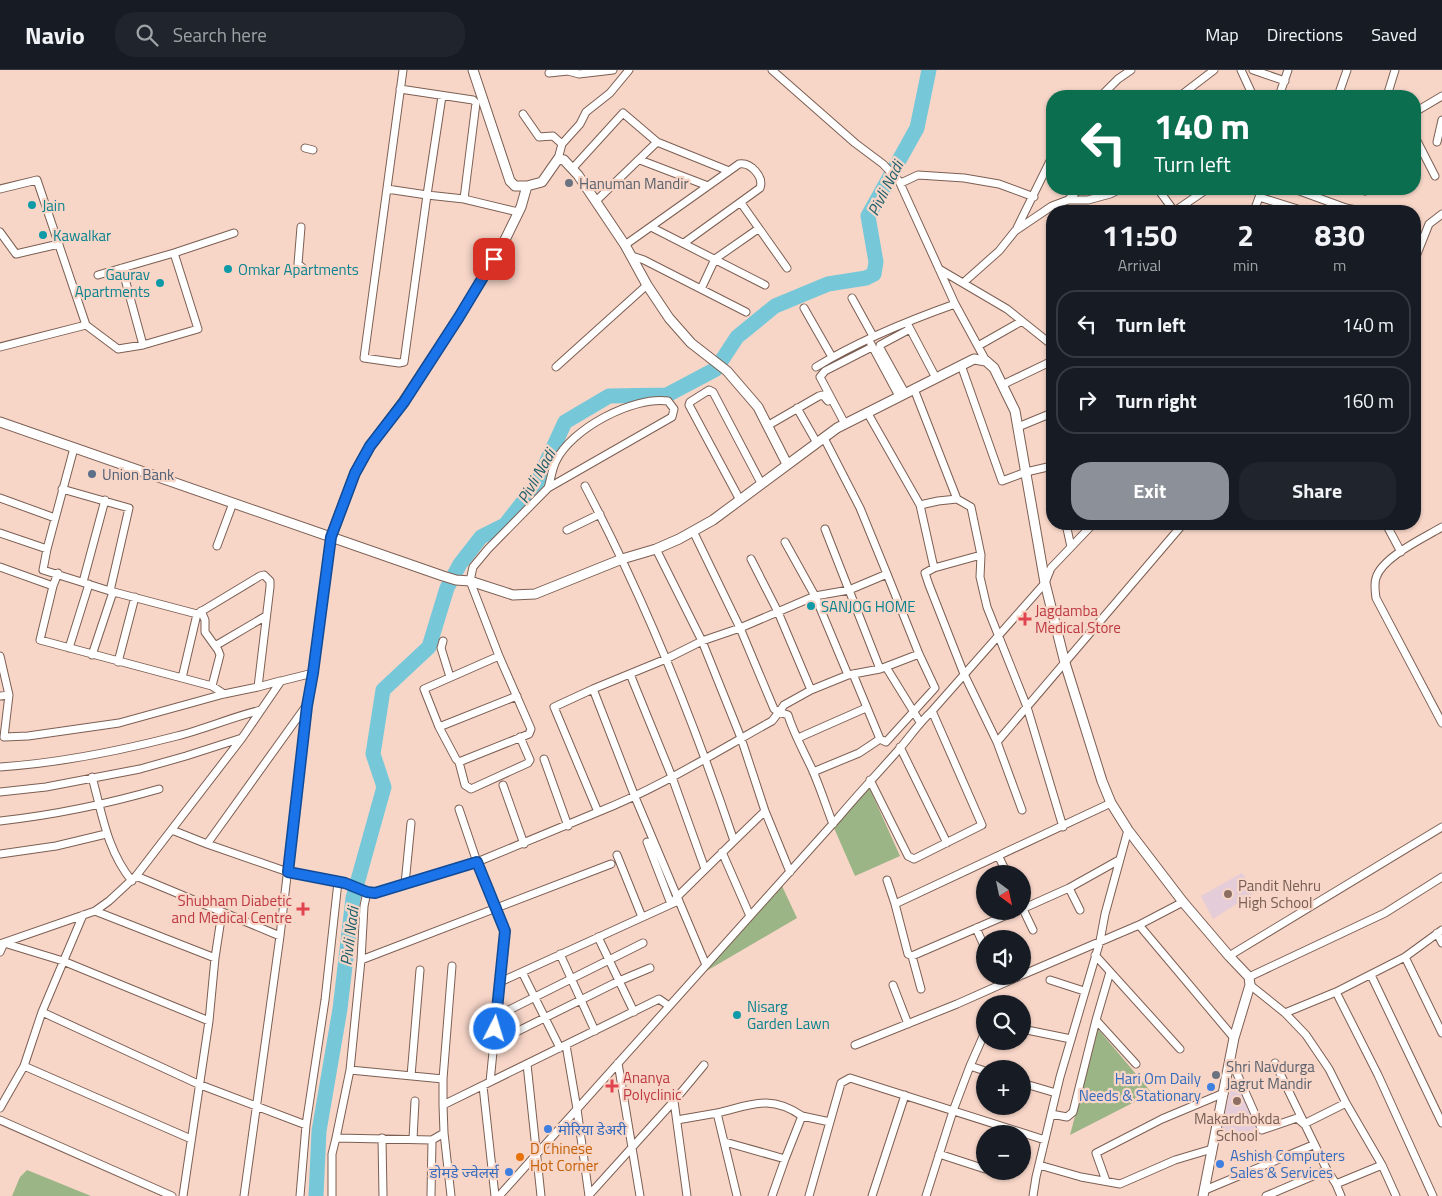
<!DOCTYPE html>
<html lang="en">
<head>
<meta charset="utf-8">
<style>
	body { margin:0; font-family:"Titillium Web","Noto Sans Devanagari",sans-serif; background:#20242c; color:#f1f3f6; height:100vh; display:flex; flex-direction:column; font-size:19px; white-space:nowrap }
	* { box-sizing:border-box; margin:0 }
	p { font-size:16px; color:#9ea1a6 }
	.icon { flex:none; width:28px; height:28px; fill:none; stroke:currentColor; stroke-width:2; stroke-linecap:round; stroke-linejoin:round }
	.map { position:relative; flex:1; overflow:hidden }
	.drawer { position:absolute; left:1046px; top:135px; width:375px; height:325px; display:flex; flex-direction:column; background:#171b24; border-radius:20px; box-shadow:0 1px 4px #0004 }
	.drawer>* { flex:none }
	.banner { position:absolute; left:1046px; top:20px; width:375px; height:105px; border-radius:20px; box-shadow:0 1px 4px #0004; background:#0b6e4f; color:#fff; overflow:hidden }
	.needle { width:32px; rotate:147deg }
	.tools { position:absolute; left:976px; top:795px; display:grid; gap:10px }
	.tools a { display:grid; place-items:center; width:55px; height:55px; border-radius:50%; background:#171b24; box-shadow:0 1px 4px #0004; font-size:25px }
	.pin { position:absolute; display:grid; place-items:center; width:42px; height:42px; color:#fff; margin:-21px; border-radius:10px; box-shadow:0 2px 8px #0006 }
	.me { position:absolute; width:55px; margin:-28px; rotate:5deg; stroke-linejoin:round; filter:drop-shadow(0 0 4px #0008) }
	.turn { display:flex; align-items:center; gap:18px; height:105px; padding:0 25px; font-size:22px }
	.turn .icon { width:65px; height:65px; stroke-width:2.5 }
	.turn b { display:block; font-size:35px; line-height:42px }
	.eta { display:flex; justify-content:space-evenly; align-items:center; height:85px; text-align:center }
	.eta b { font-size:30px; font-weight:700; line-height:35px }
	.cta { display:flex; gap:10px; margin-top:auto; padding:10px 25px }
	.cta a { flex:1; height:58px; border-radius:20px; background:#8c9099; color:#fff; font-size:20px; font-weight:700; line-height:58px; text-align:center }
	.cta a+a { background:#20242c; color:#f1f3f6 }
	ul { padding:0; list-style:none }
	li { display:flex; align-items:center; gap:15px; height:68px; margin:0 10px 8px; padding:0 15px; border:2px solid #363941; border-radius:20px }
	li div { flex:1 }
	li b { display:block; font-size:19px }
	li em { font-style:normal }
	header { display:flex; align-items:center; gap:30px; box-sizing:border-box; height:70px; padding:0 25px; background:#171b24; border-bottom:1px solid #363941 }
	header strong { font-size:24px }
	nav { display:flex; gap:28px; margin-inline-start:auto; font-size:18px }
	.search { width:350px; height:45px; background:#20242c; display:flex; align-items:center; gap:12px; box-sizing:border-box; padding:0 18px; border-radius:20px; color:#9ea1a6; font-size:19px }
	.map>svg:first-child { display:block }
</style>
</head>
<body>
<header>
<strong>Navio</strong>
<div class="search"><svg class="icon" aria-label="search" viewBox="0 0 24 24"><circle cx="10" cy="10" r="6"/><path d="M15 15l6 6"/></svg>Search here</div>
<nav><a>Map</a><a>Directions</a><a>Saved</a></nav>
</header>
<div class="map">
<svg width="1442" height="1126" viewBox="0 0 1442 1126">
	<rect width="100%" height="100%" fill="#f7d6c8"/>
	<!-- education -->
	<path fill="#e4cdd9" d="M1242,803L1255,822L1213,849L1201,826Z
		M1234,1005L1258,1058L1235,1068L1232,1060L1220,1064Z"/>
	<!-- green -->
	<path fill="#9bb586" d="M869,717L900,786L855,806L834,758Z
		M782,816L797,848L703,903Z
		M1098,959L1152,1023L1070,1065Z
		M27,1100L91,1126H12L20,1107Z"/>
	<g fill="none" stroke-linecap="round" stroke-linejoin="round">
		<!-- river -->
		<path stroke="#76c8d9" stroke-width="15" d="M316,1126L319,1061L340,939L353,828L384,717L373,684L383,620L429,577L447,518L460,494L481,467L505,455L536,415L565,352L609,326L667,325L716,299L737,267L775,236L828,214L866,208L874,204L876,192L868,146L917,58L929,0"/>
		<defs>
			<path id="minor" d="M772,0L855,73L883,94L899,111L955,234
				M1241,0L1253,26
				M1253,0L1285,11
				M549,3L568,1L579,4L613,0
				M400,19L473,30L476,33L464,129L427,125L442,26
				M1101,26L1118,9L1131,0
				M1180,26L1214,0
				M1279,26L1288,0
				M1338,26L1347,0
				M1387,26L1395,0
				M1415,42L1442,26
				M523,44L539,67L553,66L562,74
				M1415,67L1435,106
				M1437,72L1442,50
				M305,78L313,80
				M558,89L562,74L580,54L586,42L610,23L629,0
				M640,90L708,116
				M572,99L623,43L657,72
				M901,113L918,105L964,108L999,114L1034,127
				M0,119L37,110L86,255L0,277
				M387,119L427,125L404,292L399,293L364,288L403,0
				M1158,119L1174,141
				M1294,119L1346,138L1361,141
				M1360,119L1365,121
				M1259,127L1304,141
				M464,129L518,142
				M1068,130L1079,119
				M596,131L657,72L729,101
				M741,133L787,198
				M1175,141L1207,119
				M1254,141L1261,122L1276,119
				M301,157L298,194L304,199
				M651,157L765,215
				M1017,158L1052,87
				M0,162L16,184L59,174
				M625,175L739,94C751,92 764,107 760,118L684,173
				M174,183L234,163
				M632,186L644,190L746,242
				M1415,189L1429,154L1442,144
				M122,198L143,275
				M939,199L1007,239L1052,275
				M963,213L999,181L1015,161L1052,136L1068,130H1088L1110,124L1120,119
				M701,219L715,189L758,159
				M852,228L873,266
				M804,238L832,287
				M86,255L118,279L143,275L198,259L174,183L98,205
				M908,255L936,308
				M871,274L899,326
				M978,276L1022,251
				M961,295L1002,411L1026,402L1052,396
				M556,297L647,215
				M816,297C860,270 907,251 955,234L986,291
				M1002,315L1052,291
				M914,319L957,429L971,437L981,485L934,498
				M905,323L880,278V275L910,259
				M797,338L817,373
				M867,342L920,435L934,498L925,503L929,515L964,604L997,672L1022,740
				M845,354L820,307L825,301L872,277
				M767,356L819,326L823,325L828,331
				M1018,357L1052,343
				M824,368L860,438L887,504
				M74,378L47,479L43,500L110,521L197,544L182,608L212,616L224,624
				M585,416C645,530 693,649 734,771L765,741
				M62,419L129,438L110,521
				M0,428L55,448
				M740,430L689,335L690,332L709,320L713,322L761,413
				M920,435L938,431L957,429
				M1066,454L1071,477
				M1386,454L1401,482
				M1442,457C1424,468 1382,487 1376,508C1374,514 1375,521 1376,528L1442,653
				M825,459L880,599
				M567,460L600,444
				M693,461L740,558L774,639L779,642L784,635L811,620L848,605L880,599L919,584
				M0,463L47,479
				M785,472L815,526L848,605
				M217,476L233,433
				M656,479L702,571L741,668L765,741L790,802
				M981,485L980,507L987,537L1027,637L1063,757
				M751,489L778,542L811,620
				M0,497L53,516
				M58,503L53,516L40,570L182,608
				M83,512L105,430
				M201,541L205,550V562L218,580L220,585L212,616
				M197,544L260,506L264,505L270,511V517L258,617
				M443,571L441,578L450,607
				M215,576L266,546
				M69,578L89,514
				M92,585L113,522
				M0,586L9,625
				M499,586L424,619L439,657L456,689L459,692L529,664L531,659L499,586L470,511L473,497L488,479L548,418L672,347L674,339L668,331C633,326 571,359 556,391C552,399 551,409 548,418
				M118,592L135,527
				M886,597L920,652
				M630,604L672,707L705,799
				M853,604L880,669
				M593,619L635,727L706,895
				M0,626L9,625L4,667L28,666L119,653L224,624L258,617L280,611
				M306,636L207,774L288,802L345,813L367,822L375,823L477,792L598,742
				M439,657L517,626
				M798,668L866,638
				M997,672L1183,454
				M900,677L947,773
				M544,689L568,756
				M459,692L465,715L471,719L528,693L530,690L520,667
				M0,697C60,693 119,681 177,666C205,659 232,647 261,640
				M813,702L859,683L880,669L886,672L935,618L919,584L887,504L849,520L815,526L740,558L702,571L666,589L593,619L554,637L598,742C659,718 714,683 772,651L779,642L788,645C793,662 804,682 812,699C820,717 826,736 833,754
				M92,707C102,743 107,781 132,811
				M870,710L908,786L914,789L982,755L932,641
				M503,715L524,774
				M0,722L46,717L140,699L186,686L242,668L281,611L313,603
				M459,739L477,792L505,861L490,1012
				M0,751C54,745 107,734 159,719
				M172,760L207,774
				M647,772L671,834
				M722,782L750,846
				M0,784L56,776L106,764
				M617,785L642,847
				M999,787L1007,804
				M136,806L280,866
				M887,810L895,834L908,884L912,886L921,919
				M405,814L411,753
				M1069,818L1080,840
				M676,828L734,771
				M895,834L1111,733
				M1022,837L1033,860
				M1022,839L1069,818L1119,790
				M95,841L215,888
				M1139,855L1234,968
				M976,858L985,878
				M1437,863L1442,873
				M598,867L634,942
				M0,874L95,841L109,831L136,806L242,668
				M0,882L4,873L63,891L209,951
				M560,884L595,961
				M1095,885L1180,979
				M912,886L1016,841
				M1229,886L1442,757
				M1405,887L1442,963
				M361,890L611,794
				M522,902L560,978
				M1110,902L1096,950L1136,994
				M1022,905L1139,855L1183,832
				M1371,905L1442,1053
				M1249,907L1385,843L1442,807
				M1050,910L1084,921
				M500,912L678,831
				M893,915L908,954
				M1250,915L1285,943L1306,965L1329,999L1346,1033L1382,1095L1396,1126
				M1336,922L1378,1005L1433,1126
				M42,942L198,1014L306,1055
				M1285,943L1336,922L1405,887L1442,860
				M497,946L643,873
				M1022,959L1071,969
				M494,973L619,911L650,898
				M566,975L577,1039L589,1126
				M855,975L957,934L1020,906
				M1231,990L1262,1060L1297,1048L1304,1054L1346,1033
				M618,993L640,1126
				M1275,993L1327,1100
				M527,994L541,1126
				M24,996L191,1069
				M970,996L985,962
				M350,1000L443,1009
				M411,1006L420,900
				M1022,1013L1056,1023
				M483,1016L495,1126
				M443,1035V1009L452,896
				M0,1038L24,996L42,942L83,845
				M717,1043C751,1035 770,1024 802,1046
				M1051,1044L1067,1047L1073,1042L1096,950
				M0,1050L172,1126
				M677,1050L717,1043L737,1126
				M444,1063L451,1126
				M336,1068L350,1000L361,890L364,836L367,822
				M382,1068L383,1126
				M413,1069L415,1031
				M432,1070L444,1063L443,1035L659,929L669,936
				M725,1072L785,1089L802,1046L830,1052
				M939,1084L985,1099
				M1039,1095L1081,1107L1120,1114L1175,1090L1212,1079
				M1106,1111L1096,1083L1162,1049L1224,1023
				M1336,1114L1382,1095
				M1205,1120L1313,1075
				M589,1125L674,1031
				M183,1126L209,951L215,888L222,842
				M244,1126L280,866L307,635L313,603L331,467
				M300,1126L306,1055L325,930L338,812
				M332,1126V1084L336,1068L432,1070L431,1126
				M499,1126L838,748C858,724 880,701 901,677C911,665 920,652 932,641L1045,513L1051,498L1093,454
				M687,1126L674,1031L704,995
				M772,1126L785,1089
				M809,1126L841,1013L850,1008L1045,1070
				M872,1126L905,1025
				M926,1126L953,1041L970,996L985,1001
				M1033,1126L1036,1107L1060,1007L1100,871L1105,844L1128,760
				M1266,1126L1327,1100L1336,1114L1341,1126"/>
			<path id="tertiary" d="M473,0L510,111L515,116H527L542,112L558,89L564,90L578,105L625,175L647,215L669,248L691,273L727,301L758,337L787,394
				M0,352L443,506L456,510L470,511L513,525L535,524L622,489L656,479L679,469L713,450L837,358L974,289L986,291L994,298L1015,341L1045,513L1065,593L1102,711L1111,733L1128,760L1183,832L1229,886L1249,907L1250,915L1234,968L1203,1126
				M331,467L355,403L370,376L403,332L459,247L503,174L521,137L527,116"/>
		</defs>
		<!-- minor casing -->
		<use href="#minor" stroke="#7c5f53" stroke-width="9"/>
		<!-- tertiary casing -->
		<use href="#tertiary" stroke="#7c5f53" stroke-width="11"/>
		<!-- minor -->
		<use href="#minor" stroke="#fff" stroke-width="7"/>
		<!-- tertiary -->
		<use href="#tertiary" stroke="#fff" stroke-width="9"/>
	</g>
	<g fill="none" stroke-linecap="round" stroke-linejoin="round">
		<defs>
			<path id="route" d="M494,189L459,247L404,332L370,376L355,403L331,467L313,603L307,636L288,802L345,813L367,822L375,823L477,792L505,861L495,959"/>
		</defs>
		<!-- route casing -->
		<use href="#route" stroke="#114b97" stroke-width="12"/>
		<!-- route -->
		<use href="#route" stroke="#1a73e8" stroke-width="9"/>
	</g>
	<!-- markers -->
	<g fill="#6b7280" stroke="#f7d6c8" stroke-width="2">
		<circle cx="569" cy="113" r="5"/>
		<circle cx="1216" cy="1005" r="5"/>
	</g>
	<g fill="#0f9aa8" stroke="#f7d6c8" stroke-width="2">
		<circle cx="32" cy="135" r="5"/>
		<circle cx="43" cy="165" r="5"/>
		<circle cx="228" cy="199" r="5"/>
		<circle cx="160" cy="213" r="5"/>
		<circle cx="811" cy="536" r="5"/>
		<circle cx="737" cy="945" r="5"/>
	</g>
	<circle fill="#5c6f8a" stroke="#f7d6c8" stroke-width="2" cx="92" cy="404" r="5"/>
	<g fill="#e0444e" stroke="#f7d6c8" stroke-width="2">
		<path d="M1022.5 541.5h5v5h5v5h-5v5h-5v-5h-5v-5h5z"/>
		<path d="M300.5 831.5h5v5h5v5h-5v5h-5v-5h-5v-5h5z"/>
		<path d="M609.5 1008.5h5v5h5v5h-5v5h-5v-5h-5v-5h5z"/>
	</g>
	<g fill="#8d6e63" stroke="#f7d6c8" stroke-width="2">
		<circle cx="1228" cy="824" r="5"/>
		<circle cx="1237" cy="1031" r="5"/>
	</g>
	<g fill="#3f7fe0" stroke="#f7d6c8" stroke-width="2">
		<circle cx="1211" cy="1017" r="5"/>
		<circle cx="548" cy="1059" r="5"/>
		<circle cx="1220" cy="1094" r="5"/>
		<circle cx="509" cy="1102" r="5"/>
	</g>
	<circle fill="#e8710a" stroke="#f7d6c8" stroke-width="2" cx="520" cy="1087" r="5"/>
	<g text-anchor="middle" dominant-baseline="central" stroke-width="4.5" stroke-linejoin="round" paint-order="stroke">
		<!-- worship labels -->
		<g font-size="15" fill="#5b616d" stroke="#f7d6c8" text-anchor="start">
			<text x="579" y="113">Hanuman Mandir</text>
			<text x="1226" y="996">Shri Navdurga<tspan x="1226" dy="17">Jagrut Mandir</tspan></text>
		</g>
		<!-- culture labels -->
		<g font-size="15" fill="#0d838f" stroke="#f7d6c8" text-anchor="start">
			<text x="42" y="135">Jain</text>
			<text x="53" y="165">Kawalkar</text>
			<text x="238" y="199">Omkar Apartments</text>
			<text x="150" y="204" text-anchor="end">Gaurav<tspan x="150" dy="17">Apartments</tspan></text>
			<text x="821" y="536">SANJOG HOME</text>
			<text x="747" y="936">Nisarg<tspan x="747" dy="17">Garden Lawn</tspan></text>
		</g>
		<!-- service labels -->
		<g font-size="15" fill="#4e5e75" stroke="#f7d6c8" text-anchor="start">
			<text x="102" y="404">Union Bank</text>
		</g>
		<!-- health labels -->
		<g font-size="15" fill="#be3a42" stroke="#f7d6c8" text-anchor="start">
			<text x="1035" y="540">Jagdamba<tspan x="1035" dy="17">Medical Store</tspan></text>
			<text x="292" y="830" text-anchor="end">Shubham Diabetic<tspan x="292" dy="17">and Medical Centre</tspan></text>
			<text x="623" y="1007">Ananya<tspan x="623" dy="17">Polyclinic</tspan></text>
		</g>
		<!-- education labels -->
		<g font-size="15" fill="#785e54" stroke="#f7d6c8" text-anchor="start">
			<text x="1238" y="815">Pandit Nehru<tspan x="1238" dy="17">High School</tspan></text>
			<text x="1237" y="1048" text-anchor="middle">Makardhokda<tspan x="1237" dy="17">School</tspan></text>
		</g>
		<!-- shop labels -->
		<g font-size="15" fill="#366cbe" stroke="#f7d6c8" text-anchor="end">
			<text x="1201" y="1008">Hari Om Daily<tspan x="1201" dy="17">Needs &amp; Stationary</tspan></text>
			<text x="558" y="1059" text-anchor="start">मोरिया डेअरी</text>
			<text x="1230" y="1085" text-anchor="start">Ashish Computers<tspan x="1230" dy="17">Sales &amp; Services</tspan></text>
			<text x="499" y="1102">डोमडे ज्वेलर्स</text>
		</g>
		<!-- food labels -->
		<g font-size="15" fill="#c56008" stroke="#f7d6c8" text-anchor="start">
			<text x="530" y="1078">D Chinese<tspan x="530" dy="17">Hot Corner</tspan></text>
		</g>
		<!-- water labels -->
		<g font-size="16" font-style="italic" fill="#1b5f6b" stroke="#f7d6c8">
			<text transform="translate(885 118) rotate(-63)">Pivli Nadi</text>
			<text transform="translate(536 406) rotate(-60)">Pivli Nadi</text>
			<text transform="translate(349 866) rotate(-83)">Pivli Nadi</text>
		</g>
	</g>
</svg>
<div class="tools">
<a><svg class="needle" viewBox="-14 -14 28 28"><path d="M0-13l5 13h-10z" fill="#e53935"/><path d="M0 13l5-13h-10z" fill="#9ea1a6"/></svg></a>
<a><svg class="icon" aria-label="sound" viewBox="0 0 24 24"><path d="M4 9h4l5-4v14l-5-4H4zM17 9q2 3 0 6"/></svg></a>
<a><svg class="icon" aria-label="search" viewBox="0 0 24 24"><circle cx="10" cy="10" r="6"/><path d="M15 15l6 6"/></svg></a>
<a>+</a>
<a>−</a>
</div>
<div class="pin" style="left:494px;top:189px;background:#d93025"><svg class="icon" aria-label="arrive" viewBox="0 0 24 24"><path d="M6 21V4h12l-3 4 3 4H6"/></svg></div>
<svg class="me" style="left:495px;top:959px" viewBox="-20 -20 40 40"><circle r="17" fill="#1a73e8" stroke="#fff" stroke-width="3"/><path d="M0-11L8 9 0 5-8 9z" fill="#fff"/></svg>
<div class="banner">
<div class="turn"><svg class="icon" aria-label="left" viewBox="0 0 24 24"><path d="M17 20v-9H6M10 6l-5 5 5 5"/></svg><div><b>140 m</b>Turn left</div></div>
</div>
<section class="drawer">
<div class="eta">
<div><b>11:50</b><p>Arrival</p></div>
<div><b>2</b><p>min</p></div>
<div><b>830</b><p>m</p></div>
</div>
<ul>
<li><svg class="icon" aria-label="left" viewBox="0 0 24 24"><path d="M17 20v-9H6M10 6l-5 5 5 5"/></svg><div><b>Turn left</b></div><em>140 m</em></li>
<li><svg class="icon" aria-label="right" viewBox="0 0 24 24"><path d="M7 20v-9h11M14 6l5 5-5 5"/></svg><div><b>Turn right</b></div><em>160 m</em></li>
</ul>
<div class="cta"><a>Exit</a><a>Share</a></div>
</section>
</div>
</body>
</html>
